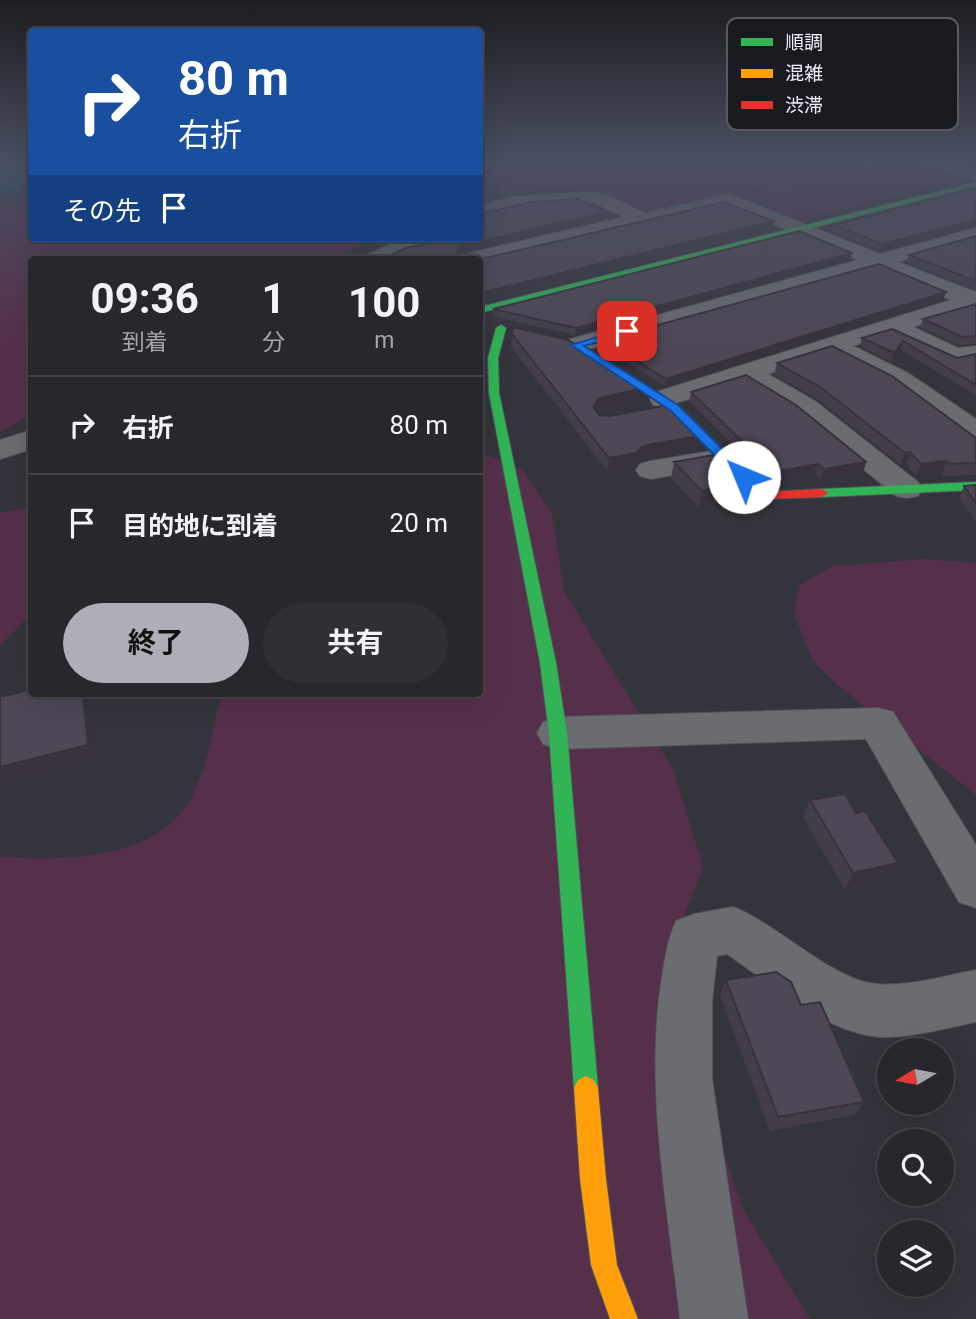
<!DOCTYPE html>
<html lang="ja">
<head>
<meta charset="utf-8">
<style>
	body { margin:0; font-family:Roboto,"Noto Sans JP",sans-serif; background:#2f2f35; color:#f1f3f6; height:100vh; display:flex; flex-direction:column; font-size:26px; white-space:nowrap }
	* { box-sizing:border-box; margin:0 }
	p { font-size:23px; color:#a4a5aa }
	.icon { flex:none; width:38px; height:38px; fill:none; stroke:currentColor; stroke-width:2; stroke-linecap:round; stroke-linejoin:round }
	.map { position:relative; flex:1; overflow:hidden }
	.panel { position:absolute; left:28px; top:256px; width:455px; height:441px; display:flex; flex-direction:column; background:#27272d; border-radius:7px; box-shadow:0 7px 28px #0002,0 0 0 2px #434449 }
	.panel>* { flex:none }
	.guide { position:absolute; left:28px; top:28px; width:455px; height:214px; border-radius:7px; box-shadow:0 7px 28px #0002,0 0 0 2px #434449; background:#1a4fa0; color:#fff; overflow:hidden }
	.needle { width:46px; rotate:260deg }
	.controls { position:absolute; left:877px; top:1038px; display:grid; gap:14px }
	.controls a { display:grid; place-items:center; width:77px; height:77px; border-radius:50%; background:#27272d; box-shadow:0 7px 28px #0002,0 0 0 2px #434449; font-size:35px }
	.pin { position:absolute; display:grid; place-items:center; width:60px; height:60px; color:#fff; margin:-30px; border-radius:14px; box-shadow:0 4px 10px #0006 }
	.me { position:absolute; width:77px; margin:-38px; rotate:315deg; stroke-linejoin:round; filter:drop-shadow(0 0 5px #0008) }
	.turn { display:flex; align-items:center; gap:24px; height:147px; padding:0 35px; font-size:32px }
	.turn .icon { width:91px; height:91px; stroke-width:2.5 }
	.turn b { display:block; font-size:49px; line-height:60px }
	.then { display:flex; align-items:center; height:66px; padding:0 35px; background:#0003; gap:14px; font-size:26px }
	.eta { display:flex; justify-content:space-evenly; align-items:center; height:119px; text-align:center }
	.eta b { font-size:42px; font-weight:700; line-height:49px }
	.cta { display:flex; gap:14px; margin-top:auto; padding:14px 35px }
	.cta a { flex:1; height:80px; border-radius:42px; background:#adaeb7; color:#111; font-size:28px; font-weight:700; line-height:80px; text-align:center }
	.cta a+a { background:#2f2f35; color:#f1f3f6 }
	ul { padding:0; list-style:none }
	li { display:flex; align-items:center; gap:21px; height:98px; padding:0 35px; border-top:2px solid #434449 }
	li div { flex:1 }
	li b { display:block; font-size:26px }
	li em { font-style:normal }
	.map>svg:first-child { display:block }
</style>
</head>
<body>
<div class="map">
<svg width="976" height="1319" viewBox="0 0 976 1319">
	<rect width="100%" height="100%" fill="#34343c"/>
	<!-- green -->
	<path fill="#56304b" d="M480,160H595L526,175L480,190Z
		M614,160H902L649,210C630,209 615,195 597,191C569,183 533,191 503,193L497,187L539,174Z
		M909,160L963,175L965,179L806,218L787,217L741,196Z
		M31,199L32,238H375L330,259H32L31,415L0,432V208Z
		M480,452L522,469L552,513L564,591L673,769L703,867L662,975L743,1209L810,1319H0V857C58,860 145,862 184,809C206,780 213,728 221,693H480Z
		M31,507V614L0,646V513Z
		M926,559L976,563V795L839,686L813,661L794,614L799,585L834,566Z"/>
	<!-- water -->
	<path fill="#065672" d="M0,160H31V181L0,194Z"/>
	<g fill="none" stroke-linecap="round" stroke-linejoin="round">
		<defs>
			<path id="street" d="M919,160H943L976,170V180L921,163Z
				M586,192L604,194L645,213L729,194L880,254L976,228V240L898,262L976,292V309L972,308L913,327L958,348L976,346V360L955,364L946,361L890,334L853,346L908,373L976,419V441L966,438L890,385L829,354L768,374L815,401L918,482L922,489L918,496L907,498L896,496L795,413L744,382L663,407L653,405L650,399L653,393L951,300L877,268L585,350L576,352L567,350L564,345L567,340L858,260L727,205L480,263V259H458L461,255L624,217L594,203L586,202L513,207L480,217V206L511,197Z
				M404,238H431L428,242L391,259H364L367,255Z
				M32,430V449L0,459V440Z
				M724,449L734,452L739,458L734,464L651,479L640,476L636,470L640,464L651,461Z
				M878,708L893,712L976,845V908L959,902L866,739L558,749L543,744L537,733L543,722L558,717Z
				M733,907C777,924 827,975 869,983C904,989 942,976 976,970V1022C945,1028 913,1038 881,1037C827,1034 770,983 727,954L717,956L712,1001V1079L748,1319H680C668,1209 644,1087 662,977C665,957 668,939 676,921L694,914Z"/>
			<path id="fast" d="M976,182V186L480,313V307Z
				M501,325L506,328L498,358L499,393L556,663L567,733L598,1088L594,1096L586,1100L578,1096L574,1088L549,733L540,663L489,393L488,358L496,328Z
				M976,482V490L822,497L816,493L822,489Z"/>
			<path id="slow" d="M586,1076L594,1080L598,1088L606,1179L617,1265L638,1319H610L591,1265L580,1179L574,1088L578,1080Z"/>
			<path id="jam" d="M586,349L678,405L766,492L822,489L828,493L822,497L758,499L670,409L582,354V350Z"/>
		</defs>
		<!-- street casing -->
		<use href="#street" stroke="#53535a" stroke-width="2"/>
		<!-- fast casing -->
		<use href="#fast" stroke="#53535a" stroke-width="2"/>
		<!-- slow casing -->
		<use href="#slow" stroke="#53535a" stroke-width="2"/>
		<!-- jam casing -->
		<use href="#jam" stroke="#53535a" stroke-width="2"/>
		<!-- path -->
		<path stroke="#707077" stroke-width="2" stroke-dasharray="2 2" stroke-linecap="butt" d="M593,172L637,170L706,179
			M750,180L792,183
			M767,189L892,161"/>
		<!-- street -->
		<use href="#street" fill="#6b6b72" fill-rule="evenodd"/>
		<!-- fast -->
		<use href="#fast" fill="#30b455" fill-rule="evenodd"/>
		<!-- slow -->
		<use href="#slow" fill="#ff9f0a" fill-rule="evenodd"/>
		<!-- jam -->
		<use href="#jam" fill="#e5322d" fill-rule="evenodd"/>
	</g>
	<!-- wall -->
	<path fill="#433d4a" d="M952,160H976V168Z
		M976,188V226L880,251L832,232L834,225Z
		M976,236V290L906,262L909,255Z
		M850,259L575,335L493,316V309Z
		M946,292L943,300L665,386L603,348V340Z
		M976,304V344L958,345L920,327L923,319Z
		M892,329L957,358L976,354V396L900,349L891,362L860,346L862,338Z
		M512,334L645,388L643,402L597,412L599,415L697,451L650,458L639,461L635,467L608,472L511,347Z
		M777,363L976,438V475L944,476L942,473L916,476L906,464L901,465L817,399L774,375Z
		M691,392L866,462L863,472L821,480L815,474L771,482L689,402Z
		M674,462L738,476L740,499L699,508L671,478Z
		M976,485V523L959,498L964,486Z
		M810,800L856,813L898,863L889,880L845,890L803,817Z
		M726,980L801,1005L864,1102L854,1115L770,1131L720,995Z"/>
	<!-- shaded-wall -->
	<path fill="#37323c" d="M607,212V218L460,252L457,259L456,254L460,246Z
		M976,220V226L880,251L882,244Z
		M774,221L772,227L480,300V293Z
		M852,253L850,259L575,335L576,328Z
		M946,292L943,300L665,386L666,379Z
		M903,341L900,349L891,362L894,353Z
		M645,388L643,402L597,411L592,421L593,407L599,398Z
		M700,436L697,451L650,458L639,461L635,467L608,472L609,458L652,444Z
		M910,452L906,464L901,465L905,453Z
		M947,461L942,473L916,476L921,464Z
		M866,462L863,472L821,480L824,469Z
		M818,464L815,474L771,482L774,472Z
		M739,473L736,484L744,482L740,499L699,508L702,491L735,474Z
		M83,693H89L96,761L0,786V767Z
		M898,863L889,880L845,890L853,873Z"/>
	<!-- building -->
	<path fill="#4e4756" stroke="#37323c" stroke-width="2" d="M976,188V220L882,244L834,225Z
		M578,199L607,212L460,246L456,254L477,255L481,259L724,202L774,221L480,293V259H399L393,254L406,248L453,238H480V219H481L480,218V214L532,202Z
		M799,231L852,253L576,328L493,309Z
		M976,236V281L909,255Z
		M879,264L946,292L666,379L603,340Z
		M976,304V336L962,337L923,319Z
		M513,327L568,340L645,388L599,398L593,407L599,415L610,416L668,405L700,436L652,444L641,447L637,453L609,458L512,334Z
		M892,329L957,358L976,354V385L903,341L894,353L862,338Z
		M832,346L892,376L976,438V463L949,464L947,461L921,464L910,452L905,453L820,387L777,363Z
		M746,375L796,405L866,462L824,469L818,464L774,472L691,392Z
		M719,454L739,473L735,474L744,482L702,491L674,462Z
		M976,485V503L964,486Z
		M32,689V693H83L88,745L0,767V697Z
		M845,794L856,813L865,811L898,863L853,873L810,800Z
		M776,972L791,982L801,1005L820,1002L864,1102L778,1117L726,980Z"/>
	<!-- sky -->
	<linearGradient id="sky" x2="0" y2="1"><stop stop-color="#1d1d21"/><stop offset="0.47" stop-color="#4a5061"/><stop offset="1" stop-color="#4a5061" stop-opacity="0"/></linearGradient>
	<rect width="976" height="344" fill="url(#sky)"/>
	<!-- route -->
	<path fill="#1a73e8" stroke="#114b97" stroke-width="2" d="M627,328L632,331L630,334L584,346L678,405L748,474V480H739L670,410L571,345Z"/>
	<!-- legend -->
	<rect x="727" y="18" width="231" height="112" rx="10" fill="#191920" stroke="#595961" stroke-width="2"/>
	<rect x="741" y="38" width="32" height="8" fill="#30b455"/>
	<rect x="741" y="69" width="32" height="9" fill="#ff9f0a"/>
	<rect x="741" y="101" width="32" height="8" fill="#e5322d"/>
	<g font-size="19" fill="#eeeff9">
		<text x="785" y="49">順調</text>
		<text x="785" y="80">混雑</text>
		<text x="785" y="112">渋滞</text>
	</g>
</svg>
<div class="controls">
<a><svg class="needle" viewBox="-14 -14 28 28"><path d="M0-13l5 13h-10z" fill="#e53935"/><path d="M0 13l5-13h-10z" fill="#a4a5aa"/></svg></a>
<a><svg class="icon" aria-label="search" viewBox="0 0 24 24"><circle cx="10" cy="10" r="6"/><path d="M15 15l6 6"/></svg></a>
<a><svg class="icon" aria-label="layers" viewBox="0 0 24 24"><path d="M12 4l9 5-9 5-9-5zM3 14l9 5 9-5"/></svg></a>
</div>
<div class="pin" style="left:627px;top:331px;background:#d93025"><svg class="icon" aria-label="arrive" viewBox="0 0 24 24"><path d="M6 21V4h12l-3 4 3 4H6"/></svg></div>
<svg class="me" style="left:744px;top:477px" viewBox="-20 -20 40 40"><circle r="19" fill="#fff"/><path d="M0-13L10 11 0 6-10 11z" fill="#1a73e8"/></svg>
<div class="guide">
<div class="turn"><svg class="icon" aria-label="right" viewBox="0 0 24 24"><path d="M7 20v-9h11M14 6l5 5-5 5"/></svg><div><b>80 m</b>右折</div></div>
<div class="then">その先<svg class="icon" aria-label="arrive" viewBox="0 0 24 24"><path d="M6 21V4h12l-3 4 3 4H6"/></svg></div>
</div>
<section class="panel">
<div class="eta">
<div><b>09:36</b><p>到着</p></div>
<div><b>1</b><p>分</p></div>
<div><b>100</b><p>m</p></div>
</div>
<ul>
<li><svg class="icon" aria-label="right" viewBox="0 0 24 24"><path d="M7 20v-9h11M14 6l5 5-5 5"/></svg><div><b>右折</b></div><em>80 m</em></li>
<li><svg class="icon" aria-label="arrive" viewBox="0 0 24 24"><path d="M6 21V4h12l-3 4 3 4H6"/></svg><div><b>目的地に到着</b></div><em>20 m</em></li>
</ul>
<div class="cta"><a>終了</a><a>共有</a></div>
</section>
</div>
</body>
</html>
